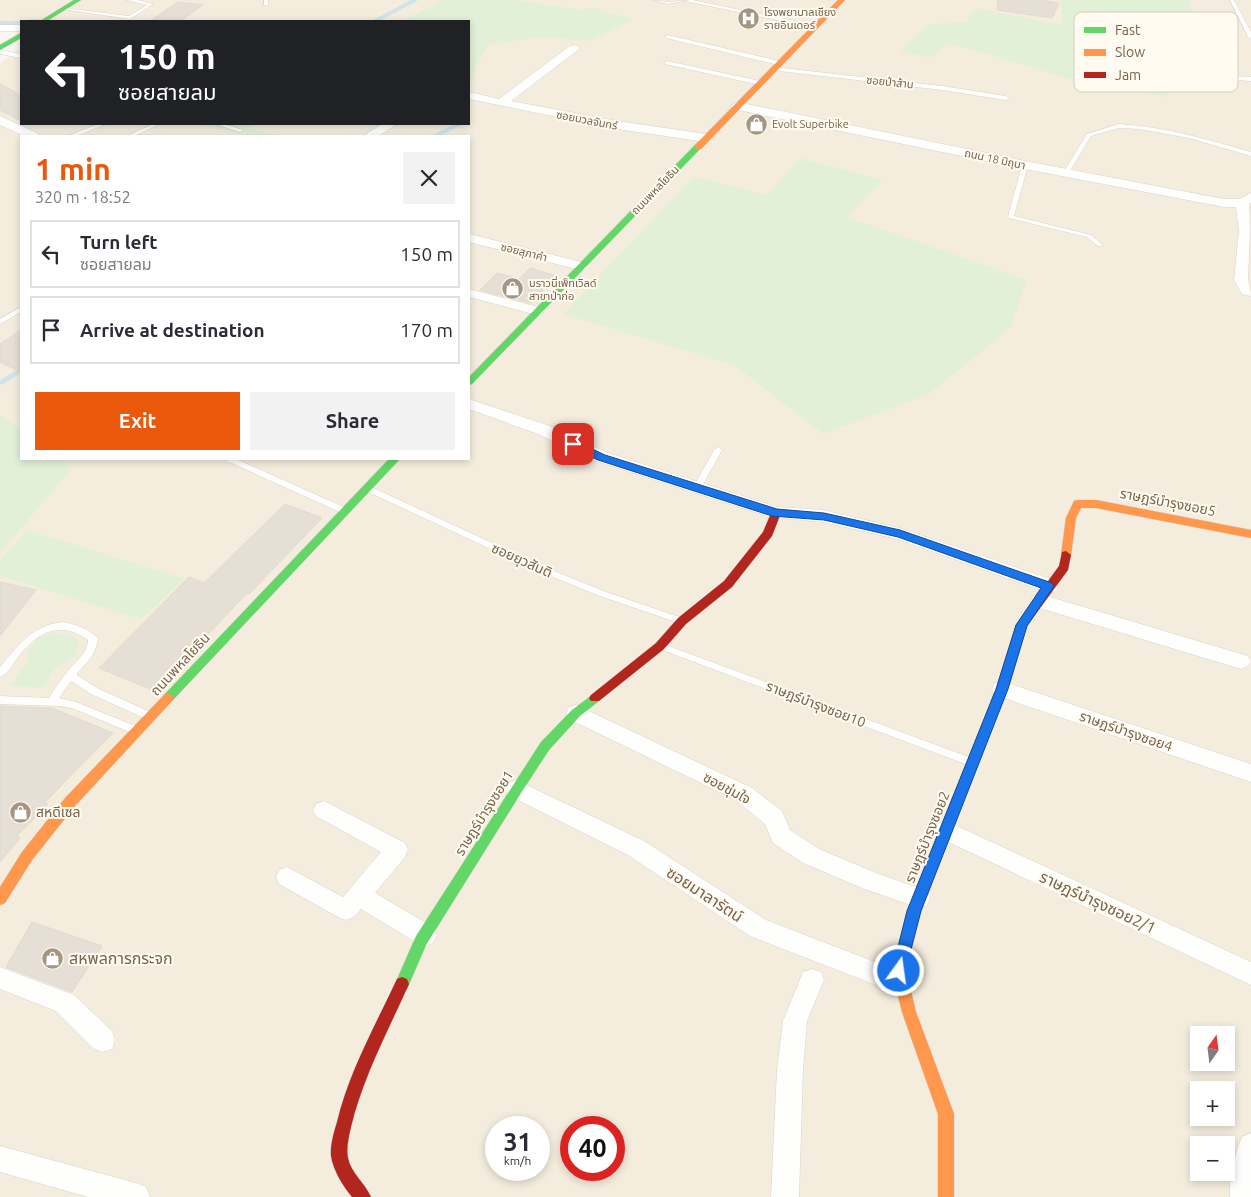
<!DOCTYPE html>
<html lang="en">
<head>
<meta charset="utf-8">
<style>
	body { margin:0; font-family:Ubuntu,"Noto Sans Thai",sans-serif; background:#f2f2f3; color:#2b2b33; height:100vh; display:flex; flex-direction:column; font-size:19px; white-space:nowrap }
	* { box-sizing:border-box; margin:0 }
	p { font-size:16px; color:#7c7c81 }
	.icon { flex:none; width:28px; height:28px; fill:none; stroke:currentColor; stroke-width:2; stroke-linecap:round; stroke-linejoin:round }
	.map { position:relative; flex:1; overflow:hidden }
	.panel { position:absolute; left:20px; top:135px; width:450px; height:325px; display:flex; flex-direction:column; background:#fff; border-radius:0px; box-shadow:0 2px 8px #0003 }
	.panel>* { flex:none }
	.hud { position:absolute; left:20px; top:20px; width:450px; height:105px; border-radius:0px; box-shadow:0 2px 8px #0003; background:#202124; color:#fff; overflow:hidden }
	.needle { width:32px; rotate:14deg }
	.tools { position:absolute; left:1190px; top:1026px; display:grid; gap:10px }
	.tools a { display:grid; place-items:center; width:45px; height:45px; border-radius:0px; background:#fff; box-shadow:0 2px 8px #0003; font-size:25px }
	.speed { position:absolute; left:485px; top:1116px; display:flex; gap:10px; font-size:25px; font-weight:700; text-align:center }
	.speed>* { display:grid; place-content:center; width:65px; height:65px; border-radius:50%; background:#fff; box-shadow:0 2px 8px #0003; line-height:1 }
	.speed small { font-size:12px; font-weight:400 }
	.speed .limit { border:8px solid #d22; background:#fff; color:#111 }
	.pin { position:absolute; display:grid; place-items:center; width:42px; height:42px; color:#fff; margin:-21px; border-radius:10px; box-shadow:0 2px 8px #0006 }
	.me { position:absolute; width:55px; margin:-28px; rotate:14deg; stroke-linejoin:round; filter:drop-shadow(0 0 4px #0008) }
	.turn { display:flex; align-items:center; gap:18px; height:105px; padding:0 15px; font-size:22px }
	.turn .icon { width:65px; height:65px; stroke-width:2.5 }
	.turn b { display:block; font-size:35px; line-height:42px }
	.round { display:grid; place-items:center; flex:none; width:52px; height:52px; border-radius:0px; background:#f2f2f3 }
	.head { display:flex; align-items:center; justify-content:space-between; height:85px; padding:0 15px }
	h1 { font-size:30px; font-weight:700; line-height:38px; color:#ea580c }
	.cta { display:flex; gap:10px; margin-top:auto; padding:10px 15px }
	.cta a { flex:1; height:58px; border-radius:0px; background:#ea580c; color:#fff; font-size:20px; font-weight:700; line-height:58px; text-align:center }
	.cta a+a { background:#f2f2f3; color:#2b2b33 }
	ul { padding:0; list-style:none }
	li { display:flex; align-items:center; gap:15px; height:68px; margin:0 10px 8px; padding:0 5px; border:2px solid #e1e1e2; border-radius:0px }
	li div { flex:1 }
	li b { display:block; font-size:19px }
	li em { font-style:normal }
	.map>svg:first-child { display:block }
</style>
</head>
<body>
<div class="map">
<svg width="1251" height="1197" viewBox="0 0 1251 1197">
	<rect width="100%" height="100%" fill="#f8f6ee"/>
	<!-- residential -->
	<path fill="#f4edde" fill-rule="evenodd" d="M0,0H1251V1197H0V64L21,47V124H469V21L0,22ZM21,136H469V459H21ZM1199,1035H1226V1062H1199ZM1199,1090H1226V1118H1199ZM496,1128H539V1170H496ZM571,1128H614V1170H571ZM1199,1145H1226V1172H1199Z"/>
	<!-- green -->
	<path fill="#e2f0d8" d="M443,0H514L581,10L591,7L634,20L589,41L539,37L488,45L475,68L469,88V21H403Z
		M1061,0H1189L1193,12L1235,15L1239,24L1198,22L1212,56L1184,54L1186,73L1164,71L1168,97L1079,82L985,53L947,44L930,58L900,51L929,24L967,22L975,8L1062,25Z
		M199,124H257L251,128L278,136H246Z
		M800,158L883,180L847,217L1027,280L1010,328L929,394L823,434L734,365L563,314L694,177L767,195Z
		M0,414L21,430V459H58L71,469L0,553Z
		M27,530L185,579L141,619L0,576V561Z
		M52,633L69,635L78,640L79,646L75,657L56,667L43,688L10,686L28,661V651L39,637Z"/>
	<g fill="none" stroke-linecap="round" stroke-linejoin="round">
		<!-- stream-far1 -->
		<path stroke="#cee4ea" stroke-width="4" d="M31,21H38
			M375,21L415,0
			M0,23H21
			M435,136L459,124"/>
		<!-- stream -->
		<path stroke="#cee4ea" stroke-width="5" d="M2,382L21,370"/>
	</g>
	<!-- building -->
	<path fill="#e5dfd5" stroke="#e1dad0" d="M998,0H1040L1059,3L1052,18L997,10Z
		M178,2L203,5L180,21H150Z
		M0,84L21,95V121L0,110Z
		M530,268L556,276L531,303L480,290L497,273L519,279Z
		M21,330V372L0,362V344Z
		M285,504L322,518L249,594L247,593L155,691L99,668L189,577L204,583Z
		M0,582L36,590L0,636Z
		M0,706L52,708L113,733L45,802L48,804L17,836L20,838L0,862Z
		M32,922L102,946L72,992L6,967Z"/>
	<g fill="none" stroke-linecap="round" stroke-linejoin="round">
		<defs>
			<path id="lane" d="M127,0H137L153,4L130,19L62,9L64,8L129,16L147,5Z
				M264,0H268V6L264,5Z
				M652,0L668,2L692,0L819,26L816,28L685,1L668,4Z
				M1230,0H1234L1251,32V39L1248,37Z
				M668,35L779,61L782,63L779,65L666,38L665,37Z
				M0,50L21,54V58L0,54Z
				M667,61L760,81L763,83L760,85L665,64L664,63Z
				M773,67L942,86L1006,96L1009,98L1006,100L942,90L771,70L770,69Z
				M1151,71L1251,77V81L1149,74L1148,73Z
				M98,124H106L76,136H68Z
				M153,124H160L134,136H127Z
				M215,124H223L243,130L240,132Z
				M1119,124C1165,127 1207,139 1251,152V156L1189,138L1139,129L1119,128L1091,136L1068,174H1064L1063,173L1087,134Z
				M1025,163L1028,165L1014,216L1091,235L1102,244V246H1098L1087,237L1009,218L1008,217L1022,165Z
				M21,307V312L0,324V319Z
				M718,447L722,450L701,488L697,491L694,490L693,488L714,450Z
				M226,459H236L348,509L349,511L348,513H342L227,461Z
				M367,485L544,567L606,592L685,619L686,621L685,623H679L600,596L538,571L364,490L363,488Z
				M62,622C75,624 89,628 98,639C96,654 87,663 77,673V675L97,688L150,712L152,715L150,718L147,719L144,718L91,694L71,681L59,698L76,702L138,727L140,730L138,733L135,734L132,733L72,708L59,706L0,704V696L49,698C55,689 61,679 68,671C76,660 87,655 88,640C59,620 39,631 18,657C13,664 9,673 0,677V667C19,645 31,626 62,622Z
				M663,644L974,759L976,762L974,765L971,766L968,765L660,649L658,647L660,645Z"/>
			<path id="street" d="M0,25H21V31H0Z
				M574,45L578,46L580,48L578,50L511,101L617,121L706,134L712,138L706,142L617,129L469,99V92L499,99L570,46Z
				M737,102L1025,161L1224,199H1239L1251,193V203L1249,204C1251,229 1249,252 1248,277C1248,283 1251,289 1251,296L1242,294L1234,280L1239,231L1236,207H1224L1025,169L733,109L731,106Z
				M0,116L37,133L39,136H24L0,125Z
				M382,124H397L378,136H363Z
				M469,234L585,263L587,266L585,269L580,270L469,242Z
				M469,289L542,308L544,311L542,314L537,315L469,297Z
				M469,399L550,426L608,453L777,507L823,510L900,528L1056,581L1058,586L1056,591L1049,593L897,539L823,522L770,517L596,461L538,434L469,409Z
				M1040,594L1248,656L1251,661L1248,666L1241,669L1033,606L1031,601L1033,596Z
				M1002,681L1251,764V782L995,695L992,689L995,683Z
				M576,705L752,788L782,811L790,830L819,849L876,873L927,891L930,898L927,905L919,908L862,888L803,863L773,843L765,824L736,800L569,719L566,713L569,707Z
				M516,780L644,841L766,920L911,976L914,984L911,992L902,995L750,936L628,855L508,795L505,789L508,783Z
				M324,801L405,843L408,850L405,857L375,893L433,927L437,935L433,943L425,946L417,943L361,909L354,917L346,920L338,917L279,884L276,877L279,870L287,867L343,897L381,852L316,816L313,810L316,804Z
				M946,821L1251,962V985L938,837L935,830L938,823Z
				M0,967L74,995L112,1031L115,1040L112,1049L103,1052L94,1049L56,1011L0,989Z
				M812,969L821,972L824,980L807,1021L803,1070L799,1197H771L777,1070L783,1021L803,972Z
				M1251,1133V1197H1230C1229,1176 1234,1156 1242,1137Z
				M0,1146L136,1183L146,1187L150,1197H88L0,1172Z"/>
			<path id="fast" d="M74,0H81L47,21H40Z
				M21,33V38L0,50V45Z
				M695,145L702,147L472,384L469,385V377Z
				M389,459H400L172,701H164L162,698L164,695Z
				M595,693L599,695L601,698L599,701L580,716L549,750L521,793L426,945L407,989L402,991L397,989L395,984L416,936L541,742L572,710Z"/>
			<path id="slow" d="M838,0H845L701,149H695V145Z
				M1078,500H1096L1251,530V538L1096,508H1081L1076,518L1071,555L1066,559L1061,555L1066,518L1074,501Z
				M168,693L172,695L174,698L172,701L75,806L32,860L5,903L0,905V887L22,852L65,798L164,695Z
				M957,797L962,798L963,802L921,911L906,971L916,1012L954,1114V1197H938V1114L902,1012L892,971L907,911L951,802L952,798Z"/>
			<path id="jam" d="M776,509L781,513L772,536L732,587L686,624L664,649L599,701H591L589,698L591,695L656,643L678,618L724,581L763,532L771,513Z
				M1066,551L1071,555L1068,570L1027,626L1008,689L963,802L962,806L957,807L952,806L951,802L996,689L1016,625L1059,566L1062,552Z
				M402,977L407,979L409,984C388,1031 363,1077 351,1127C349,1136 346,1148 348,1158C351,1173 365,1183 371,1197H352C343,1186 333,1170 331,1156C330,1145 334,1132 337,1122C349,1072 375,1026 397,979Z"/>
		</defs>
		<!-- lane casing -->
		<use href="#lane" stroke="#d8d3cb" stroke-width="1"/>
		<!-- street casing -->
		<use href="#street" stroke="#d8d3cb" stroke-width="1"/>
		<!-- fast casing -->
		<use href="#fast" stroke="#d8d3cb" stroke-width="1"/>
		<!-- slow casing -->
		<use href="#slow" stroke="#d8d3cb" stroke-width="1"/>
		<!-- jam casing -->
		<use href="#jam" stroke="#d8d3cb" stroke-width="1"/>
		<!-- lane -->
		<use href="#lane" fill="#fefefc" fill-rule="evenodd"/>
		<!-- street -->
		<use href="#street" fill="#fefefc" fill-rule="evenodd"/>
		<!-- fast -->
		<use href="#fast" fill="#63d668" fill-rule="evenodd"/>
		<!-- slow -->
		<use href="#slow" fill="#ff974d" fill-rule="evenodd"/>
		<!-- jam -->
		<use href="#jam" fill="#b3261e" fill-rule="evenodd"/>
	</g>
	<!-- route -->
	<path fill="#1a73e8" stroke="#114b97" d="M573,440L605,455L777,509L824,513L900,530L1052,583L1054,586L1052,589L1027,626L1008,689L921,911L904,976L899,978L894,976L892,971L907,911L996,689L1016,625L1041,588L898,537L824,520L772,516L598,460L569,446L568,444Z"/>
	<!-- icons -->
	<defs>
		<symbol id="hospital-disc" viewBox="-11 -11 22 22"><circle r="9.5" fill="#a59684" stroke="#fffbf0"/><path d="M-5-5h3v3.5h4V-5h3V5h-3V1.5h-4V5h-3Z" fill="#fff"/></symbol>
		<symbol id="shop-disc" viewBox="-11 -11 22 22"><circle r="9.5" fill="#a59684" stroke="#fffbf0"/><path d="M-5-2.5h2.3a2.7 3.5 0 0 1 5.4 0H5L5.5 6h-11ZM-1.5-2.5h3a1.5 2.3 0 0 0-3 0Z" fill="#fff"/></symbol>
	</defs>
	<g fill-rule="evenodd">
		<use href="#hospital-disc" x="736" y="6" width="25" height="25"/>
		<use href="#shop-disc" x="744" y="112" width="25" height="25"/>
		<use href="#shop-disc" x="500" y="276" width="25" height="25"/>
		<use href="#shop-disc" x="8" y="800" width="25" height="25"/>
		<use href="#shop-disc" x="40" y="946" width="25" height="25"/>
	</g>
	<g text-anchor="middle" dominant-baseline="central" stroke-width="4" stroke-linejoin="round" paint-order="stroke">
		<!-- far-poi labels -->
		<g font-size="11" fill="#79624b" stroke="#fffbf0" text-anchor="start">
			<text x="764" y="12">โรงพยาบาลเชียง<tspan x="764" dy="13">รายอินเดอร์</tspan></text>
			<text x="772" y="124">Evolt Superbike</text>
			<text x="529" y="283">บราวนี่เพ็ทเวิลด์<tspan x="529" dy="13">สาขาป่าก่อ</tspan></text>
		</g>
		<!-- far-street labels -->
		<g font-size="11" fill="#79624b" stroke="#fffbf0">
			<text transform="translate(890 82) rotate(6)">ซอยป่าส้าน</text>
			<text transform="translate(587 120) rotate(11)">ซอยนวลจันทร์</text>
			<text transform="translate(995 159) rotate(12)">ถนน 18 มิถุนา</text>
			<text transform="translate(655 190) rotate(-46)">ถนนพหลโยธิน</text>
			<text transform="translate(524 252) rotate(14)">ซอยสุภาคำ</text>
		</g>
		<!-- street labels -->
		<g font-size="14" fill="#79624b" stroke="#fffbf0">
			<text transform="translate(1168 502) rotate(11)">ราษฎร์บำรุงซอย5</text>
			<text transform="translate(522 560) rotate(24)">ซอยยุวสันติ</text>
			<text transform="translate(180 664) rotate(-47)">ถนนพหลโยธิน</text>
			<text transform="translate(816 704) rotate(21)">ราษฎร์บำรุงซอย10</text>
			<text transform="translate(1126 731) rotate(19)">ราษฎร์บำรุงซอย4</text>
			<text transform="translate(727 788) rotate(28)">ซอยชุ่มใจ</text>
			<text transform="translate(484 813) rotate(-58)">ราษฎร์บำรุงซอย1</text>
			<text transform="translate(927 837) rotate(-68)">ราษฎร์บำรุงซอย2</text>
		</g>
		<!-- poi labels -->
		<g font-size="14" fill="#79624b" stroke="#fffbf0" text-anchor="start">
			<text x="36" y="812">สหดีเซล</text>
		</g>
		<!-- near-street labels -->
		<g font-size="16" fill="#79624b" stroke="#fffbf0">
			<text transform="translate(705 894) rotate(33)">ซอยมาลารัตน์</text>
			<text transform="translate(1098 902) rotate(25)">ราษฎร์บำรุงซอย2/1</text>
		</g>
		<!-- near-poi labels -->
		<g font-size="16" fill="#79624b" stroke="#fffbf0" text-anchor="start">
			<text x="69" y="958">สหพลการกระจก</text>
		</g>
	</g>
	<!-- legend -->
	<rect x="1074" y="12" width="164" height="80" rx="8" fill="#fffbf0" stroke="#d7cdbe" stroke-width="1"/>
	<rect x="1084" y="27" width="22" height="6" fill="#63d668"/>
	<rect x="1084" y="49" width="22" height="7" fill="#ff974d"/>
	<rect x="1084" y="72" width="22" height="6" fill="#b3261e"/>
	<g font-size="14" fill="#79624b">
		<text x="1115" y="35">Fast</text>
		<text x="1115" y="57">Slow</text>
		<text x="1115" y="80">Jam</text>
	</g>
</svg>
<div class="tools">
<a><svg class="needle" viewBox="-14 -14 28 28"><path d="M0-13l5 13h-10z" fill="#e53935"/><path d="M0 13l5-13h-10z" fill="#7c7c81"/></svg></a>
<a>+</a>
<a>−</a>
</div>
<div class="speed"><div>31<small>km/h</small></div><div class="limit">40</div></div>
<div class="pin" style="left:573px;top:444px;background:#d93025"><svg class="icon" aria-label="arrive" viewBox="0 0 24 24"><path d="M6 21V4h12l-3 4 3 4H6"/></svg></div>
<svg class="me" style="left:899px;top:971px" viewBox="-20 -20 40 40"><circle r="17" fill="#1a73e8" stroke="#fff" stroke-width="3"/><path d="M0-11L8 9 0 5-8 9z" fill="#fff"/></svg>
<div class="hud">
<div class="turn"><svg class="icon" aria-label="left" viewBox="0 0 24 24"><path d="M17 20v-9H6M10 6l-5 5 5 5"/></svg><div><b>150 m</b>ซอยสายลม</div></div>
</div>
<section class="panel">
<div class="head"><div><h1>1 min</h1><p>320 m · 18:52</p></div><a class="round"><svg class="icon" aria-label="close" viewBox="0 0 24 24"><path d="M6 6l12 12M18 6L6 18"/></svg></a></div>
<ul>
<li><svg class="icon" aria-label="left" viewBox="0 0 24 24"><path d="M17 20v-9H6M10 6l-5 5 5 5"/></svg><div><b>Turn left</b><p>ซอยสายลม</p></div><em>150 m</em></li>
<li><svg class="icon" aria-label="arrive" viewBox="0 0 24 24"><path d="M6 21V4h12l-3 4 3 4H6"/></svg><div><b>Arrive at destination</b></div><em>170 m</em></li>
</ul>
<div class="cta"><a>Exit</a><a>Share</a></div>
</section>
</div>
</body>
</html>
